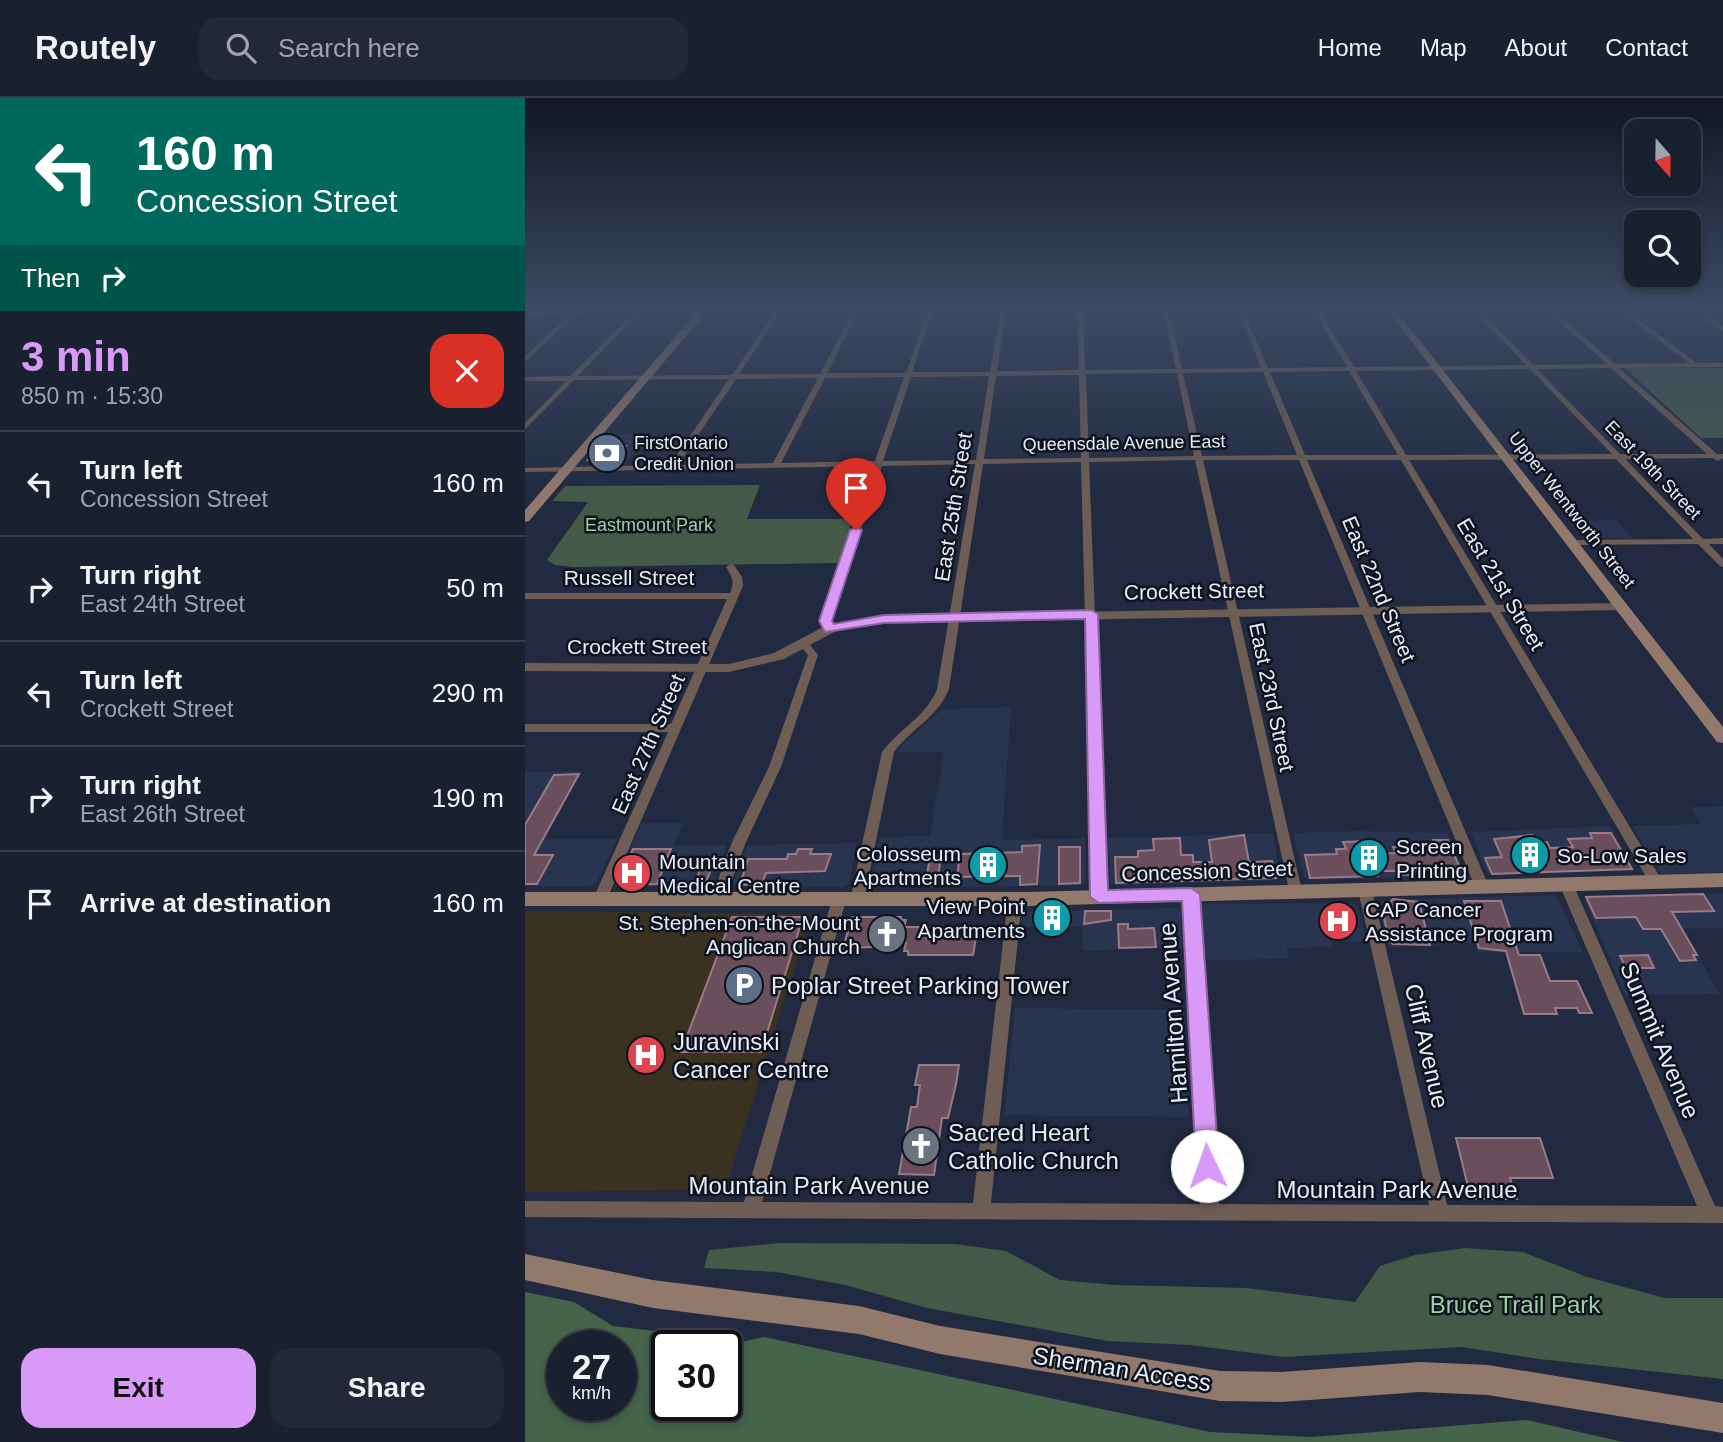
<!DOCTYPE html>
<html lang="en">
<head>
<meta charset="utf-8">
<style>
	body { margin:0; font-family:Helvetica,sans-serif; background:#222838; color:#f1f3f6; height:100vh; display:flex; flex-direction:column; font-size:26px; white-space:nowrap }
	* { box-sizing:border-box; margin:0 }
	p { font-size:23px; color:#9fa3ab }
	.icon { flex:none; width:38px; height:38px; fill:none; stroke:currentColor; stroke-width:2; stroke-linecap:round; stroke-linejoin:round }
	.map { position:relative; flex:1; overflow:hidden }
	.panel { display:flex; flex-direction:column; background:#192030; width:525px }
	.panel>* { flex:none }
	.guide { background:#00695c; color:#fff; overflow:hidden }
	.needle { width:46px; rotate:160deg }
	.controls { position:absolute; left:1099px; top:21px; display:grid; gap:14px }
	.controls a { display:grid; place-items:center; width:77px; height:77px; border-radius:14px; background:#192030; box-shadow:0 4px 10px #0003,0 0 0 2px #373e4c; font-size:35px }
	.speed { position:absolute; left:21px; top:1232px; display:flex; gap:14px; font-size:35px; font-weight:700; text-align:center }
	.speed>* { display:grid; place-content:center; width:91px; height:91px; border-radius:50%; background:#192030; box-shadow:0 4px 10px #0003,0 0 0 2px #373e4c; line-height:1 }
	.speed small { font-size:18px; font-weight:400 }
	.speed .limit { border:4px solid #111; border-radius:10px; background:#fff; color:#111 }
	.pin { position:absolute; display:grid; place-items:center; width:60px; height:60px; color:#fff; margin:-72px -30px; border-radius:50% 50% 50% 0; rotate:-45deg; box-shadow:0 0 7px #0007 }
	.pin .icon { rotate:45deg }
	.me { position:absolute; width:77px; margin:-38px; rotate:357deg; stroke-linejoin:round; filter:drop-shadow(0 0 5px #0008) }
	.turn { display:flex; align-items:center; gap:24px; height:147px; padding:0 21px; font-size:32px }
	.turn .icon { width:91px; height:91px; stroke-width:2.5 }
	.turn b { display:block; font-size:49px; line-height:60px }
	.then { display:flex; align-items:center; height:66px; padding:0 21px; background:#0003; gap:14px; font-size:26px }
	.round { display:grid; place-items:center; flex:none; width:74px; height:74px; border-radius:21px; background:#222838 }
	.summary { display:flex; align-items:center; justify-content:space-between; height:119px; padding:0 21px }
	h1 { font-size:42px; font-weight:800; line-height:52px; color:#d99af7 }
	.cta { display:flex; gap:14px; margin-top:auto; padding:14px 21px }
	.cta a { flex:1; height:80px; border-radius:21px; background:#d99af7; color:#111; font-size:28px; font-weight:800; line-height:80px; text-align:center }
	.cta a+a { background:#222838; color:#f1f3f6 }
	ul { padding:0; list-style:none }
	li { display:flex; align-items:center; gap:21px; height:105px; padding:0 21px; border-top:2px solid #373e4c }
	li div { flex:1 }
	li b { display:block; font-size:26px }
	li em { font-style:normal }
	header { display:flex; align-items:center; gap:42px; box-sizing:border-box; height:98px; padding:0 35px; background:#192030; border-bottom:2px solid #373e4c }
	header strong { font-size:33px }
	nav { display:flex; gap:38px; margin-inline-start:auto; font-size:24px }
	.search { width:490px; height:63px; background:#222838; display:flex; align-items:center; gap:18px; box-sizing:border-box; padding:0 24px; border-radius:21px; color:#9fa3ab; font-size:26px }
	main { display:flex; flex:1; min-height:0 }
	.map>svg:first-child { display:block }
</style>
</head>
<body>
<header>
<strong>Routely</strong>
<div class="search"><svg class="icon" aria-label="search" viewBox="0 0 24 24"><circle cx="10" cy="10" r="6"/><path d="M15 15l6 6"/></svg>Search here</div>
<nav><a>Home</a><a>Map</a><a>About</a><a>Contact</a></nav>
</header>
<main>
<section class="panel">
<div class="guide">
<div class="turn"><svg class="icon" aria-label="left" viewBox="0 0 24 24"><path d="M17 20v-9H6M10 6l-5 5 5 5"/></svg><div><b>160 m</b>Concession Street</div></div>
<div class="then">Then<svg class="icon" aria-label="right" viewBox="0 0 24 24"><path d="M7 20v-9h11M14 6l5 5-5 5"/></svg></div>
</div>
<div class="summary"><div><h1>3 min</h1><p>850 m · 15:30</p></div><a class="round" style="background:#d93025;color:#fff"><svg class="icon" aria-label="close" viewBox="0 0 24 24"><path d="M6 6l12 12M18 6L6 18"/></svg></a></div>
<ul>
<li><svg class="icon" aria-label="left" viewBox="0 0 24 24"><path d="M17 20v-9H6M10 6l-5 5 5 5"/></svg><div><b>Turn left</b><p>Concession Street</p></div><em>160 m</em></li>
<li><svg class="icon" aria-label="right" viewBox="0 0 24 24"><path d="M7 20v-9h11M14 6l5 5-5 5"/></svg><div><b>Turn right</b><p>East 24th Street</p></div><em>50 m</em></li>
<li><svg class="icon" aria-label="left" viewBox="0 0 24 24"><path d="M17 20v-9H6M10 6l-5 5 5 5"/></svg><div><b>Turn left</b><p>Crockett Street</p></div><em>290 m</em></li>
<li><svg class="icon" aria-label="right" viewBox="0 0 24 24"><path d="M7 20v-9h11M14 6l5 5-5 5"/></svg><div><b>Turn right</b><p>East 26th Street</p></div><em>190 m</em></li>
<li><svg class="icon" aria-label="arrive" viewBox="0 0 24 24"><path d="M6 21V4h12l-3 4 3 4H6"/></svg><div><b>Arrive at destination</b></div><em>160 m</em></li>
</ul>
<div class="cta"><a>Exit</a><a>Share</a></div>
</section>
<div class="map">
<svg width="1198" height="1344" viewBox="0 0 1198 1344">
	<rect width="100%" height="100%" fill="#212a40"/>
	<!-- built -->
	<path fill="#283450" d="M340,211H396L401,213L399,219H331L335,212Z
		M124,336L101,365L60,364L83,337Z
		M1091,422L1107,440H1059L1042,423Z
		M486,609L477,742L560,740L561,783L555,787L344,790L354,740L405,737L419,654H372L377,647L417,611Z
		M57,673L20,741H92L72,784L66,788H0V674Z
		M1198,708V774L1136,776L1107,728L1176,726L1166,709Z
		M117,725H158L149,748L202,747L189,784L181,788L93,789L90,786Z
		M1085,728L1109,770L1107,773L966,777L961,773L946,734Z
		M832,733L923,735L939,774L936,778L785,782L779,779L768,735Z
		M748,735L755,778L752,782L591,787L585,784L583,740Z
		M332,745L324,785L319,789L213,788L208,786L222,747Z
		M1198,795V830L1157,831L1195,896L1100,897L1061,805L1064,799Z
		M1031,797L1058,854H953L950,845L865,849L853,808L859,802Z
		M827,805L833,808L841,844L808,843V849L762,850L763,861L682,862L675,822V806Z
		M651,810L656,813L657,849L557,853V829H497L498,818L504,814Z
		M490,910L659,912L664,1019L479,1017Z"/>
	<!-- medical -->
	<path fill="#3a3121" d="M0,813L283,816L284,823L200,1092L0,1094Z"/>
	<!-- green -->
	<path fill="#445947" d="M1100,270H1198V340H1176Z
		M235,387L222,421H328L313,465L49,469L30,467L22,462L63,404L27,403L40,388Z
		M254,1145L430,1146L481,1153L535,1182L590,1187L721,1190L830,1204L855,1168L890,1157L940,1150L998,1154L1062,1179L1140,1200H1198V1281L1014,1261L937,1249L759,1259L665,1247L582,1243L402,1210L320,1187L252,1174L179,1170L184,1152Z"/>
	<!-- forest -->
	<path fill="#45644a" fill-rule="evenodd" d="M0,1194L49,1204L88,1228L139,1234L187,1248H142V1307H201V1248H197L239,1239L685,1334L787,1339L1002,1322L1098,1344H0ZM37,1248H96V1307H37Z"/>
	<!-- building -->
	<path fill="#6a4e5b" stroke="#997a88" stroke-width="2" d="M74,348H101L90,362H63Z
		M54,676L9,757H28L12,786H0V727L29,677Z
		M1065,735H1086L1107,771L967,776L960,760L977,759L969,741L1007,737L1010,745L1022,744L1025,750L1048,749L1043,741L1067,740Z
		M719,737L724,764L747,763L751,780L591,785L590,759H613V753L629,752L628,741L655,740L656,757H668V764H687L684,742Z
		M908,742H923L937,775L876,777L874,773H852L853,778L785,780L780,757L812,756L811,751H821L818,744L843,743L847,756L871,755L868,749L911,750Z
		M515,747L512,786L495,787V778L432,779L435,756L497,754V748Z
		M534,749H555V785L534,786Z
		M108,751H146L132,786L92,787Z
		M273,751H287L285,756H306L300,773L241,775L237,786L215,787L223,761H262L263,756H271Z
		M416,758L412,788H400L405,759Z
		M179,762H190L180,786L169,787Z
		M1178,796L1189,813L1147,814L1172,857H1168L1171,862L1155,863L1136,831H1118L1111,819L1071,820L1061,799Z
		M868,801L894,804L905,847L868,846L864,843L857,811Z
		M939,803H976L994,857H1015L1025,883H1052L1067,915H1054L1052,910H1030L1032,916H999L981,853L954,850Z
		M817,812L818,817H824L828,835L811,836L808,828H803L800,813Z
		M560,813H586V822L559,826Z
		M542,815V825L513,826V816Z
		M207,819H278L236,954H156Z
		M327,819H376V822H381L379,829H404L402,840H451L448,857H383V853H379L381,845L377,842L351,843L349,849L318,850Z
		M593,826H603V831L629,830L631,849L594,850Z
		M1123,857L1129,870H1101L1095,858Z
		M394,967H434L431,986L423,1020H417L409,1077L374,1076L386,1009H392L395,987H390Z
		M931,1040H1015L1028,1080H985L992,1101H946Z"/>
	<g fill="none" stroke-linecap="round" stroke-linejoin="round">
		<!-- minor -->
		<path fill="#6e5d55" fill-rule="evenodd" d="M254,208H260L214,276H295L330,208H336L302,275H381L404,208L409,209L387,274H465L476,208H482L472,273L554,272L552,208H558L560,272L651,271L637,208H643L657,271L736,270L712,208L717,209L743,270L822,269L786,208H792L829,269L1001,267L944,208H951L1008,267L1082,266L1017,208H1024L1090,266L1164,265L1088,208H1095L1172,265H1198V269L1094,270L1192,356H1198V360L1193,363L1188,360L1100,361L1178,441L1198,440V446H1184L1198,461V469L1195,468L1173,446L1045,447V443L1048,442L1168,441L1091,361L884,362L1138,784L1136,787H1126L876,362H782L964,789L962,792H952L950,789L774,362H678L777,793L775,796H765L670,362L564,364L581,799L579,802H569L567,799L556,364L458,366L424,591C413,619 386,631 369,654L339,802L337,805H327L325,802L357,654C374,631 402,618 412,591L450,366L357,368L306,522L310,531L305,534L301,533L296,522L349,368L0,374V370L145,367L204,281L49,282L0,331V325L41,283H0V279L45,278L115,209L117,212L53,278L207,277ZM1086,270L1182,356H1095L1012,271ZM1005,271L1087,356L881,357L831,273ZM824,273L873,357H780L745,274ZM738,274L772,357L677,358L658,275ZM652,275L669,358L564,360L561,276ZM554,277L556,360L459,361L471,278ZM464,278L451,362L358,363L386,279ZM379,279L350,363L256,365L300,280ZM293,280L248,365L153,367L211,281Z
			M1162,208H1169L1198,228V233Z
			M51,211L56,212L0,264V258Z
			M206,466L209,467L217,479L218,488L82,801L80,804H70L68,801L143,634H0V626H146L202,501H0V495H205C210,484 207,479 201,469Z
			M278,542L282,543L293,557L256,669L221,744L200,801L198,804H188L186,801L207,744L244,669L283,557L273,545Z
			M1041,781L1046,783L1048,786L1190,1108L1198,1109V1125L0,1119V1103L219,1104L307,802L309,799H319L321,802L237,1104L448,1105L483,801L485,798H495L497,801L466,1105L675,1106L659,796L661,793H671L673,796L694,1106L904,1107L833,792L835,789H845L847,792L922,1107L1172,1108L1034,786L1036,783Z"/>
		<!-- tertiary -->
		<path fill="#6e5d55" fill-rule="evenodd" d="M1097,505L1103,509L1102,512L359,525L309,534L259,561L204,574L0,573V565L204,566L249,555L300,528L359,517Z"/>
		<!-- secondary -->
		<path fill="#93796b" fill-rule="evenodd" d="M88,208H757L183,212L4,423L0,424V412L174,212L0,217V211Z
			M819,208H897L870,211L1198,629V645L1192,644L862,211Z
			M1198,775V789L503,808H0V794H503Z
			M0,1156L128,1182L334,1208L415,1228L695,1273L756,1274L895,1264L963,1267L1198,1305V1335L963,1297L895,1294L756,1304L695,1303L415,1256L334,1236L128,1210L0,1182Z"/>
	</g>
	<!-- sky -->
	<linearGradient id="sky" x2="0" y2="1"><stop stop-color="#121723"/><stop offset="0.53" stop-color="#3d4a64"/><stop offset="1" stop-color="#3d4a64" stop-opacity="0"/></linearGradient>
	<rect width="1198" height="396" fill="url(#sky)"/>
	<!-- route -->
	<path fill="#d99af7" stroke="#8d64a1" stroke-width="2" d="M331,429L337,432L307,523L309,526L359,517L566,512L573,516L583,792L666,790L675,796L694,1068L690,1075L682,1078L674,1075L671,1068L657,803L574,805L565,799L560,521L359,525L300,534L294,523L325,432Z"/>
	<!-- icons -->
	<defs>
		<symbol id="bank-disc" viewBox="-11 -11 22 22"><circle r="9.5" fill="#5c6f8a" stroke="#0f131d"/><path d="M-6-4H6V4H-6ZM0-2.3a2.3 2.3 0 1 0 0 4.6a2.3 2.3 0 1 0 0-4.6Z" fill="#fff"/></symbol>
		<symbol id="building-disc" viewBox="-11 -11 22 22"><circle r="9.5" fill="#0f9aa8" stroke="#0f131d"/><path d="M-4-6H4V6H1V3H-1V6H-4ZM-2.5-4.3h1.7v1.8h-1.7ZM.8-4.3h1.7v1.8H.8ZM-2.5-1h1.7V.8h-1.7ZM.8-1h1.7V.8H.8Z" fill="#fff"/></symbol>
		<symbol id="hospital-disc" viewBox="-11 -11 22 22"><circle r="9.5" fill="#e0444e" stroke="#0f131d"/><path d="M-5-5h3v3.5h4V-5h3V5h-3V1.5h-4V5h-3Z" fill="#fff"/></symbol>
		<symbol id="church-disc" viewBox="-11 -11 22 22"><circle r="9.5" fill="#6b7280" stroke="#0f131d"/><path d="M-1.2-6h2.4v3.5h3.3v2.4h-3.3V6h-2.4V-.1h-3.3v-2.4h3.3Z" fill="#fff"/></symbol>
		<symbol id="parking-disc" viewBox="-11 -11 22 22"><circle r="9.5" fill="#5c6f8a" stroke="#0f131d"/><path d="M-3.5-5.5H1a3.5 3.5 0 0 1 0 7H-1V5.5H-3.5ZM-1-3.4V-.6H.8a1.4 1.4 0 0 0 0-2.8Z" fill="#fff"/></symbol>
	</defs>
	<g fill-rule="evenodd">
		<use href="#bank-disc" x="60" y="333" width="44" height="44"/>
		<use href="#building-disc" x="983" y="735" width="44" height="44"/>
		<use href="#building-disc" x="822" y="738" width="44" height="44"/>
		<use href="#building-disc" x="441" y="745" width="44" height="44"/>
		<use href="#hospital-disc" x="85" y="753" width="44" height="44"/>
		<use href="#building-disc" x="505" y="798" width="44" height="44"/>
		<use href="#hospital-disc" x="791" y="801" width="44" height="44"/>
		<use href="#church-disc" x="340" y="814" width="44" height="44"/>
		<use href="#parking-disc" x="197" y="865" width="44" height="44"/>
		<use href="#hospital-disc" x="99" y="935" width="44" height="44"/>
		<use href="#church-disc" x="374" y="1026" width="44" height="44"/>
	</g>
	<g text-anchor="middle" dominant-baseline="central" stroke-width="5" stroke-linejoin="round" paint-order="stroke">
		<!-- far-poi labels -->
		<g font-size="18" fill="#e6ecfb" stroke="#0f131d" text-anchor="start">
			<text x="109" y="345">FirstOntario<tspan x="109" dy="21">Credit Union</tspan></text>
		</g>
		<!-- far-street labels -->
		<g font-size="18" fill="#e6ecfb" stroke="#0f131d">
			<text transform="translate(599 345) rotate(-1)">Queensdale Avenue East</text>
			<text transform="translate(1128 372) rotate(46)">East 19th Street</text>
			<text transform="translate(1047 412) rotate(52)">Upper Wentworth Street</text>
		</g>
		<!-- far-park labels -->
		<g font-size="18" fill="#9cd2a3" stroke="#0f131d">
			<text x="124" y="427">Eastmount Park</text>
		</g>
		<!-- street labels -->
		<g font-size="21" fill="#e6ecfb" stroke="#0f131d">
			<text transform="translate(428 409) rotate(-81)">East 25th Street</text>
			<text x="104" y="479">Russell Street</text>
			<text transform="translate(976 486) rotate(59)">East 21st Street</text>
			<text transform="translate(854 491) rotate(67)">East 22nd Street</text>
			<text transform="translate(669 493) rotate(-1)">Crockett Street</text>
			<text x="112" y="548">Crockett Street</text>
			<text transform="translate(747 599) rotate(78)">East 23rd Street</text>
			<text transform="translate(123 646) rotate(-66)">East 27th Street</text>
			<text transform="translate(682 773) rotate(-2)">Concession Street</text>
		</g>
		<!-- poi labels -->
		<g font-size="21" fill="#e6ecfb" stroke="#0f131d" text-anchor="start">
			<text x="871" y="748">Screen<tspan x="871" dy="24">Printing</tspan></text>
			<text x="436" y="755" text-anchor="end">Colosseum<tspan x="436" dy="24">Apartments</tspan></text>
			<text x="1032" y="757">So-Low Sales</text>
			<text x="134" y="763">Mountain<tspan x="134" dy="24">Medical Centre</tspan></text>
			<text x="500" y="808" text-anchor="end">View Point<tspan x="500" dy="24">Apartments</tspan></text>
			<text x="840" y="811">CAP Cancer<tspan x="840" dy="24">Assistance Program</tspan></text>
			<text x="335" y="824" text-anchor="end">St. Stephen-on-the-Mount<tspan x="335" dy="24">Anglican Church</tspan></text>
		</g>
		<!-- near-poi labels -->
		<g font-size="24" fill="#e6ecfb" stroke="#0f131d" text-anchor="start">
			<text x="246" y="887">Poplar Street Parking Tower</text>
			<text x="148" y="943">Juravinski<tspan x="148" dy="28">Cancer Centre</tspan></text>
			<text x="423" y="1034">Sacred Heart<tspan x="423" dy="28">Catholic Church</tspan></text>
		</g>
		<!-- near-street labels -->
		<g font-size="24" fill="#e6ecfb" stroke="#0f131d">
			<text transform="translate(648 915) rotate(-94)">Hamilton Avenue</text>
			<text transform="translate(1135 942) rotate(67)">Summit Avenue</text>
			<text transform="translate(902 948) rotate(77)">Cliff Avenue</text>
			<text x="284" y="1087">Mountain Park Avenue</text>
			<text x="872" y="1091">Mountain Park Avenue</text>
			<text transform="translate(597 1271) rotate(9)">Sherman Access</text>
		</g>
		<!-- near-park labels -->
		<g font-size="24" fill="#9cd2a3" stroke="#0f131d">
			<text x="990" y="1206">Bruce Trail Park</text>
		</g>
	</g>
</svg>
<div class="controls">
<a><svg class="needle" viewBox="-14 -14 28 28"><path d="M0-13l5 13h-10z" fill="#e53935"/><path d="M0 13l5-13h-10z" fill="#9fa3ab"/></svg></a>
<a><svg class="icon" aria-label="search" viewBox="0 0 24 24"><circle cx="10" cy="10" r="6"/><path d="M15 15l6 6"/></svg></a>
</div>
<div class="speed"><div>27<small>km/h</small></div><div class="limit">30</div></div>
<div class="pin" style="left:331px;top:432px;background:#d93025"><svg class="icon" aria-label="arrive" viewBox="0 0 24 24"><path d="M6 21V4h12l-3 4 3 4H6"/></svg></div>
<svg class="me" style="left:682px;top:1068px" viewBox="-20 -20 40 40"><circle r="19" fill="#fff"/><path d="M0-13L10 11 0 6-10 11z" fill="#d99af7"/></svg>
</div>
</main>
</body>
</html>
